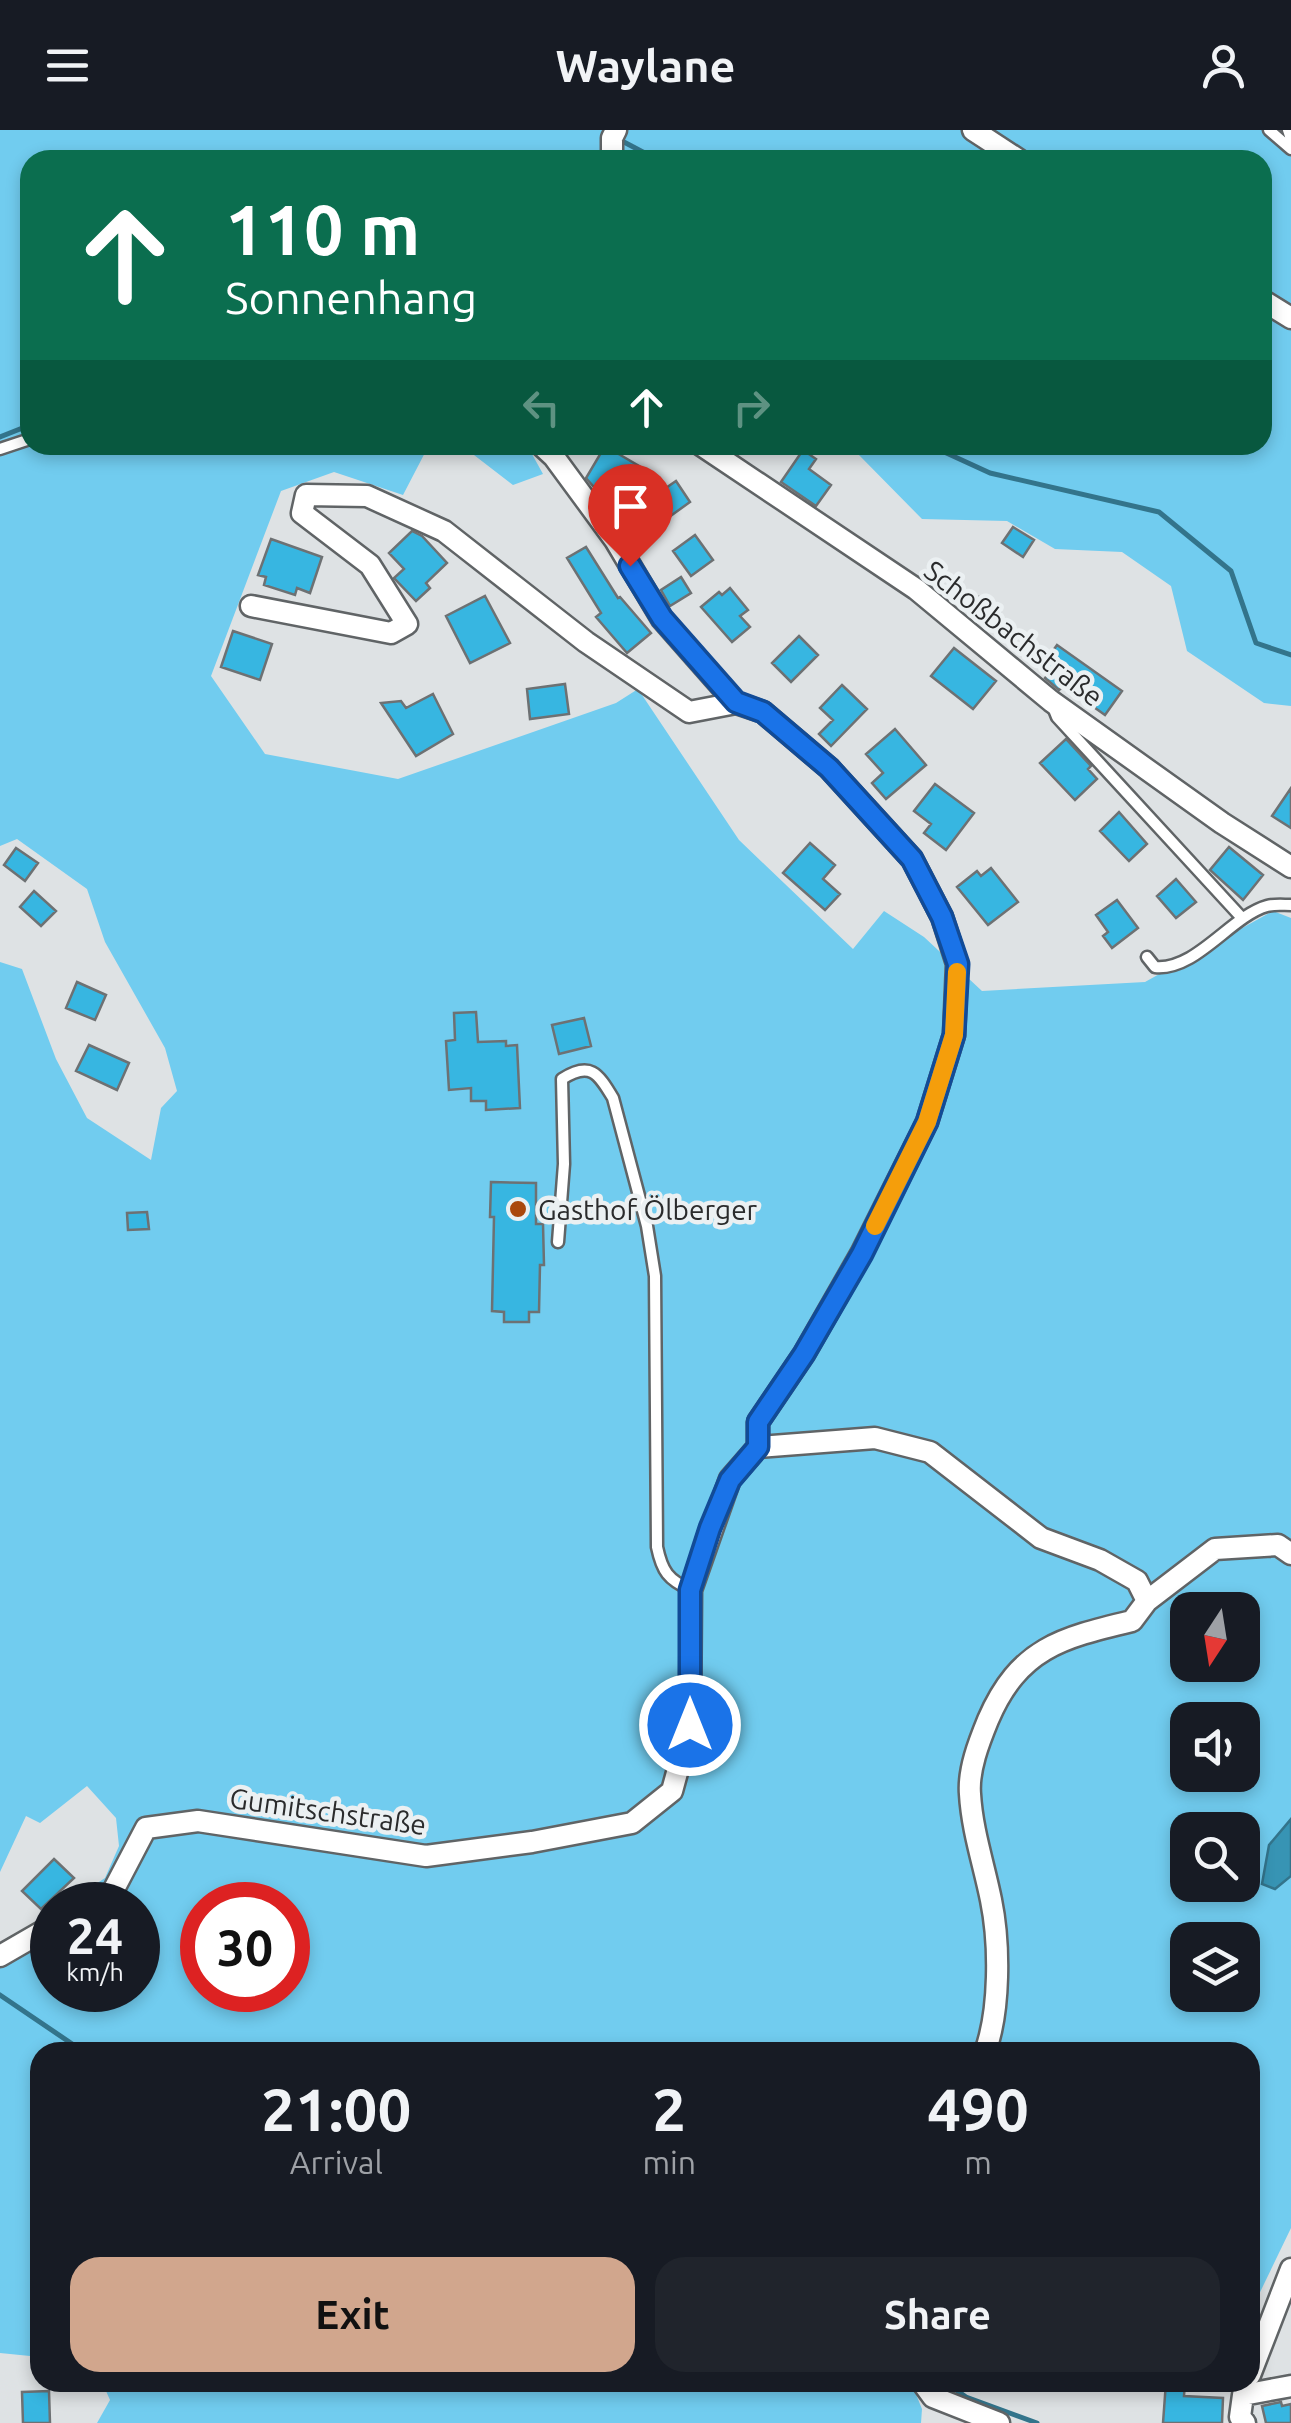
<!DOCTYPE html>
<html lang="en">
<head>
<meta charset="utf-8">
<style>
	body { margin:0; font-family:Ubuntu,sans-serif; background:#20242c; color:#f1f3f6; height:100vh; display:flex; flex-direction:column; font-size:38px; white-space:nowrap }
	* { box-sizing:border-box; margin:0 }
	p { font-size:32px; color:#9ea1a6 }
	.icon { flex:none; width:55px; height:55px; fill:none; stroke:currentColor; stroke-width:2; stroke-linecap:round; stroke-linejoin:round }
	.map { position:relative; flex:1; overflow:hidden }
	.panel { position:absolute; left:30px; top:1912px; width:1230px; height:350px; display:flex; flex-direction:column; background:#171b24; border-radius:30px; box-shadow:0 5px 15px #0003 }
	.panel>* { flex:none }
	.top-card { position:absolute; left:20px; top:20px; width:1252px; height:305px; border-radius:30px; box-shadow:0 5px 15px #0003; background:#0b6e4f; color:#fff; overflow:hidden }
	.needle { width:65px; rotate:192deg }
	.buttons { position:absolute; left:1170px; top:1462px; display:grid; gap:20px }
	.buttons a { display:grid; place-items:center; width:90px; height:90px; border-radius:20px; background:#171b24; box-shadow:0 5px 15px #0003; font-size:50px }
	.speed { position:absolute; left:30px; top:1752px; display:flex; gap:20px; font-size:50px; font-weight:700; text-align:center }
	.speed>* { display:grid; place-content:center; width:130px; height:130px; border-radius:50%; background:#171b24; box-shadow:0 5px 15px #0003; line-height:1 }
	.speed small { font-size:25px; font-weight:400 }
	.speed .limit { border:15px solid #d22; background:#fff; color:#111 }
	.pin { position:absolute; display:grid; place-items:center; width:85px; height:85px; color:#fff; margin:-102px -42px; border-radius:50% 50% 50% 0; rotate:-45deg; box-shadow:0 0 10px #0007 }
	.pin .icon { rotate:45deg }
	.me { position:absolute; width:110px; margin:-55px; rotate:0deg; stroke-linejoin:round; filter:drop-shadow(0 0 8px #0008) }
	.turn { display:flex; align-items:center; gap:35px; height:210px; padding:0 40px; font-size:45px }
	.turn .icon { width:130px; height:130px; stroke-width:2.5 }
	.turn b { display:block; font-size:70px; line-height:85px }
	.lanes { display:flex; align-items:center; height:95px; padding:0 40px; background:#0003; justify-content:center; gap:50px; direction:ltr }
	.lanes .off { opacity:.35 }
	.eta { display:flex; justify-content:space-evenly; align-items:center; height:170px; text-align:center }
	.eta b { font-size:60px; font-weight:700; line-height:70px }
	.button { display:flex; gap:20px; margin-top:auto; padding:20px 40px }
	.button a { flex:1; height:115px; border-radius:30px; background:#d1a68d; color:#111; font-size:40px; font-weight:700; line-height:115px; text-align:center }
	.button a+a { background:#20242c; color:#f1f3f6 }
	header { display:flex; justify-content:space-between; align-items:center; height:130px; padding:0 40px; background:#171b24; font-size:45px; font-weight:700 }
	.map>svg:first-child { display:block }
</style>
</head>
<body>
<header><svg class="icon" aria-label="menu" viewBox="0 0 24 24"><path d="M4 6h16M4 12h16M4 18h16"/></svg>Waylane<svg class="icon" aria-label="person" viewBox="0 0 24 24"><circle cx="12" cy="8" r="4"/><path d="M4 21q1-7 8-7t8 7"/></svg></header>
<div class="map">
<svg width="1291" height="2293" viewBox="0 0 1291 2293">
	<rect width="100%" height="100%" fill="#dee2e4"/>
	<!-- green -->
	<path fill="#71ccef" fill-rule="evenodd" d="M0,0H1291V576L1264,573L1187,521L1171,456L1122,422L1055,419L1007,391L922,389L857,323L817,315H1262V30H30V315H429L403,365L334,342L281,361L211,546L265,624L398,649L616,573L638,559L739,710L853,819L884,781L924,807L982,861L1145,852L1273,781L1291,788V1689L1269,1715L1262,1753L1275,1759L1291,1746V2098L1250,2183V1922H40V2227L0,2223V1815L52,1782V1860H138V1775H64L105,1748L119,1716L116,1688L87,1656L40,1693L26,1686L0,1742V832L22,839L56,929L87,988L151,1030L161,978L177,961L165,918L105,812L87,759L17,709L0,716ZM1188,1480H1242V1535H1188ZM1188,1590H1242V1645H1188ZM1188,1700H1242V1755H1188ZM202,1775H288V1860H202ZM1188,1810H1242V1865H1188Z
		M461,315H527L543,344L513,355Z
		M102,2252H911L922,2279L921,2293H97L110,2270Z"/>
	<!-- water -->
	<path fill="#3794b4" stroke="#33748b" stroke-width="2.5" d="M1291,1689V1746L1275,1759L1262,1754L1269,1715Z"/>
	<g fill="none" stroke-linecap="round" stroke-linejoin="round">
		<!-- stream -->
		<path stroke="#33748b" stroke-width="5" d="M622,11L658,30
			M0,307L30,295
			M929,315L990,343L1159,382L1231,441L1256,513L1291,525
			M0,1865L84,1922
			M945,2252L966,2267L1037,2293"/>
	</g>
	<!-- building -->
	<path fill="#37b6e1" stroke="#6d7173" stroke-width="2.5" d="M605,316L639,336L618,371L593,356L586,348Z
		M803,320L816,329L809,339L831,355L816,376L781,352Z
		M676,351L690,372L651,400L654,404L635,416L625,400L645,387L634,380Z
		M1013,397L1034,410L1023,427L1002,413Z
		M412,401L422,406L447,433L426,453L430,458L416,471L394,448L404,439L389,423Z
		M695,405L713,430L691,446L673,421Z
		M271,409L322,427L310,463L297,458L295,465L264,455L266,447L258,445Z
		M586,417L618,468L620,467L651,503L627,523L596,487L601,483L567,428Z
		M681,447L691,463L670,476L661,460Z
		M730,458L748,480L740,486L750,497L732,512L701,477L719,462L722,465Z
		M485,466L510,513L470,533L446,486Z
		M979,467L1000,482L990,496L969,481Z
		M233,501L272,514L260,550L221,537Z
		M799,506L818,525L791,552L772,533Z
		M1057,515L1122,561L1105,585L1088,573L1093,565L1071,549L1059,560L1045,548L1050,542L1042,536Z
		M954,518L996,551L973,579L931,546Z
		M565,554L569,584L530,589L527,559Z
		M842,555L867,579L831,616L819,604L833,590L820,578Z
		M433,564L453,604L416,626L381,573L401,571L406,578Z
		M895,599L926,635L886,669L872,653L883,643L866,624Z
		M1066,609L1091,636L1088,639L1097,649L1075,670L1040,633Z
		M935,654L974,683L946,720L924,703L931,694L914,681Z
		M1291,658V698L1272,686Z
		M1119,682L1147,714L1129,731L1100,701Z
		M810,713L835,735L823,749L840,764L825,780L783,743Z
		M1229,717L1263,745L1243,770L1210,740Z
		M16,718L38,733L25,751L4,735Z
		M991,738L1018,772L988,795L957,757L977,741L981,746Z
		M1176,749L1196,772L1176,788L1157,766Z
		M34,761L56,781L41,796L20,777Z
		M1117,770L1138,798L1112,818L1103,806L1108,802L1096,785Z
		M77,852L106,865L95,890L66,878Z
		M476,882L478,912L506,911V916L517,915L520,978L486,980V971H471V958L449,960L446,911L455,910L454,883Z
		M584,888L591,916L559,924L552,895Z
		M89,915L129,933L117,960L76,941Z
		M491,1052L536,1053V1094H543L544,1135H540L539,1182H529V1192H504V1182L492,1181L494,1087H490Z
		M147,1082L149,1099L128,1100L127,1083Z
		M54,1729L74,1748L41,1779L22,1761Z
		M1166,2252H1185L1184,2266L1223,2268L1222,2293H1163Z
		M49,2261L50,2293H23L22,2262Z
		M1281,2272L1282,2276L1291,2274V2293H1266L1262,2276Z"/>
	<g fill="none" stroke-linecap="round" stroke-linejoin="round">
		<defs>
			<path id="service" d="M1269,0L1291,19
				M1288,0L1291,9
				M0,319L30,309
				M1053,577L1057,587L1242,788
				M1147,827L1155,837C1196,841 1231,786 1267,776C1274,774 1283,775 1291,775
				M558,1112L564,1034L562,949C590,931 598,943 613,968L647,1096L655,1146L657,1417C662,1441 668,1450 691,1460"/>
			<path id="minor" d="M973,0L1019,30
				M612,30V8L616,0
				M1262,170L1291,188
				M541,315L554,327L615,410L662,489L736,573L763,582L829,638L912,729L942,787L957,834L954,905L927,992L861,1124L804,1224L758,1292V1317
				M701,315L916,459L1051,571L1222,693L1291,737
				M251,476L391,503L407,494L370,435L302,383L306,365L367,366L444,401L586,512L689,582L736,573
				M1147,1471L1215,1419L1278,1415L1291,1424
				M89,1775L113,1761L146,1698L198,1691L426,1726L532,1712L632,1693L672,1661L690,1595L691,1460L730,1349L758,1317L875,1308L930,1322L1041,1408L1100,1430L1137,1451L1147,1471L1132,1491C1061,1508 1019,1518 988,1590C979,1612 968,1640 970,1664C972,1700 984,1735 991,1770C1000,1814 1000,1881 985,1922
				M0,1826L52,1796
				M1250,2245L1291,2139
				M922,2252L933,2267L999,2293
				M1245,2293L1240,2287L1243,2265L1291,2256"/>
		</defs>
		<!-- service casing -->
		<use href="#service" stroke="#606466" stroke-width="15"/>
		<!-- minor casing -->
		<use href="#minor" stroke="#606466" stroke-width="25"/>
		<!-- service -->
		<use href="#service" stroke="#fff" stroke-width="10"/>
		<!-- minor -->
		<use href="#minor" stroke="#fff" stroke-width="20"/>
	</g>
	<g fill="none" stroke-linecap="round" stroke-linejoin="round">
		<defs>
			<path id="route" d="M630,436L662,488L736,572L763,582L829,638L912,729L942,787L958,834L954,905L927,992L862,1124L804,1224L758,1292V1317L730,1350L710,1398L690,1460V1595"/>
		</defs>
		<!-- route casing -->
		<use href="#route" stroke="#114b97" stroke-width="25"/>
		<!-- route -->
		<use href="#route" stroke="#1a73e8" stroke-width="18"/>
		<!-- slow -->
		<path stroke="#f59e0b" stroke-width="18" d="M875,1096L927,992L954,905L957,842"/>
	</g>
	<!-- markers -->
	<circle fill="#aa480c" stroke="#ebf0f2" stroke-width="4" cx="518" cy="1079" r="10"/>
	<g text-anchor="middle" dominant-baseline="central" stroke-width="9" stroke-linejoin="round" paint-order="stroke">
		<!-- street labels -->
		<g font-size="28" fill="#2a2b2c" stroke="#ebf0f2">
			<text transform="translate(1014 503) rotate(38)">Schoßbachstraße</text>
			<text transform="translate(328 1681) rotate(8)">Gumitschstraße</text>
		</g>
		<!-- poi labels -->
		<g font-size="28" fill="#2a2b2c" stroke="#ebf0f2" text-anchor="start">
			<text x="538" y="1079">Gasthof Ölberger</text>
		</g>
	</g>
</svg>
<div class="buttons">
<a><svg class="needle" viewBox="-14 -14 28 28"><path d="M0-13l5 13h-10z" fill="#e53935"/><path d="M0 13l5-13h-10z" fill="#9ea1a6"/></svg></a>
<a><svg class="icon" aria-label="sound" viewBox="0 0 24 24"><path d="M4 9h4l5-4v14l-5-4H4zM17 9q2 3 0 6"/></svg></a>
<a><svg class="icon" aria-label="search" viewBox="0 0 24 24"><circle cx="10" cy="10" r="6"/><path d="M15 15l6 6"/></svg></a>
<a><svg class="icon" aria-label="layers" viewBox="0 0 24 24"><path d="M12 4l9 5-9 5-9-5zM3 14l9 5 9-5"/></svg></a>
</div>
<div class="speed"><div>24<small>km/h</small></div><div class="limit">30</div></div>
<div class="pin" style="left:630px;top:436px;background:#d93025"><svg class="icon" aria-label="arrive" viewBox="0 0 24 24"><path d="M6 21V4h12l-3 4 3 4H6"/></svg></div>
<svg class="me" style="left:690px;top:1595px" viewBox="-20 -20 40 40"><circle r="17" fill="#1a73e8" stroke="#fff" stroke-width="3"/><path d="M0-11L8 9 0 5-8 9z" fill="#fff"/></svg>
<div class="top-card">
<div class="turn"><svg class="icon" aria-label="ahead" viewBox="0 0 24 24"><path d="M12 20V5M6 11l6-6 6 6"/></svg><div><b>110 m</b>Sonnenhang</div></div>
<div class="lanes"><svg class="icon off" aria-label="left" viewBox="0 0 24 24"><path d="M17 20v-9H6M10 6l-5 5 5 5"/></svg><svg class="icon" aria-label="ahead" viewBox="0 0 24 24"><path d="M12 20V5M6 11l6-6 6 6"/></svg><svg class="icon off" aria-label="right" viewBox="0 0 24 24"><path d="M7 20v-9h11M14 6l5 5-5 5"/></svg></div>
</div>
<section class="panel">
<div class="eta">
<div><b>21:00</b><p>Arrival</p></div>
<div><b>2</b><p>min</p></div>
<div><b>490</b><p>m</p></div>
</div>
<div class="button"><a>Exit</a><a>Share</a></div>
</section>
</div>
</body>
</html>
